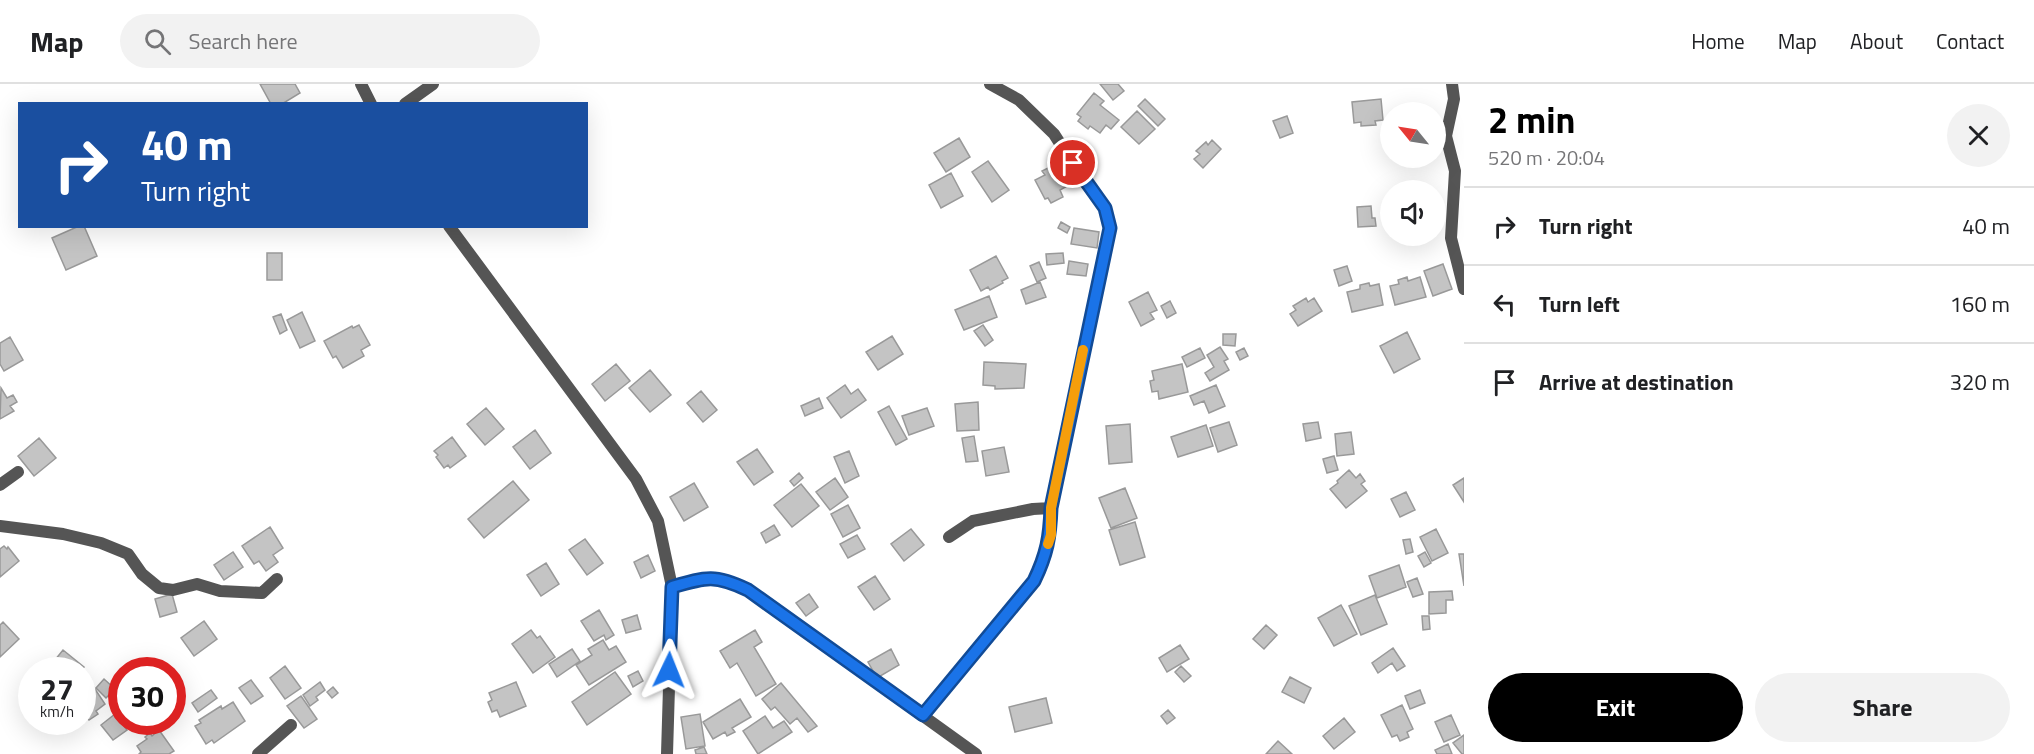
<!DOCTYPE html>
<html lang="en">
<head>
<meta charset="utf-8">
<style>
	body { margin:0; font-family:"Titillium Web",sans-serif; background:#f2f2f2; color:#202124; height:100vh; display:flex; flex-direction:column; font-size:22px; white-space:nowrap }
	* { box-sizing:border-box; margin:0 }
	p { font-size:20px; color:#757577 }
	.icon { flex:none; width:33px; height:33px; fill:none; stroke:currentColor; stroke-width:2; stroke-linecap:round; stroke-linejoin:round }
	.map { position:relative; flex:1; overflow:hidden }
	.panel { display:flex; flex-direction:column; background:#fff; width:570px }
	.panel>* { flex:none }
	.top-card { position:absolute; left:18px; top:18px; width:570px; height:126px; border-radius:0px; box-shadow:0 6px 24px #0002; background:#1a4fa0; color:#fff; overflow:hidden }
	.needle { width:39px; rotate:300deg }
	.fabs { position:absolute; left:1380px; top:18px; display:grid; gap:12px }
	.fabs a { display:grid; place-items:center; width:66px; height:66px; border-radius:50%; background:#fff; box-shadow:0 6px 24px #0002; font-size:30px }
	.speed { position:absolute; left:18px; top:573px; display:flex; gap:12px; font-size:30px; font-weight:700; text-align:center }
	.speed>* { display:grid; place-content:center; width:78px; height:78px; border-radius:50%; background:#fff; box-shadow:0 6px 24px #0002; line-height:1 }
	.speed small { font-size:15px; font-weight:400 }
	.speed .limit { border:9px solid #d22; background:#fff; color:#111 }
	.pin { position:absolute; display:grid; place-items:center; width:51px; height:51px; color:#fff; margin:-26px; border:3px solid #fff; border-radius:50%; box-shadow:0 2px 6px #0007 }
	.me { position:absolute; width:66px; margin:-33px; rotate:2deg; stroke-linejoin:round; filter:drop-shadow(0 0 4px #0008) }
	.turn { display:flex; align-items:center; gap:21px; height:126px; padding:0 24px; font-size:27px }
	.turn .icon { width:78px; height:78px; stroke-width:2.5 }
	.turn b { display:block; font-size:42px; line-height:51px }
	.round { display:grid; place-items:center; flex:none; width:63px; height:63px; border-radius:32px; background:#f2f2f2 }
	.overview { display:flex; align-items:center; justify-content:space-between; height:102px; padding:0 24px }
	h1 { font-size:36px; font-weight:700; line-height:45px; color:#000 }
	.button { display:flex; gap:12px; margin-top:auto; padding:12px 24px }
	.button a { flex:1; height:69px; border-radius:36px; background:#000; color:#fff; font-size:24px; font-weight:700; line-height:69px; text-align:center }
	.button a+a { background:#f2f2f2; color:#202124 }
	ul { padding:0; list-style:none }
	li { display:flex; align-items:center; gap:18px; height:78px; padding:0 24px; border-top:2px solid #e0e0e0 }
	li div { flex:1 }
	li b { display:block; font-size:22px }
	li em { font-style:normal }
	header { display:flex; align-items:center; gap:36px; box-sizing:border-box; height:84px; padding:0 30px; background:#fff; border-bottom:2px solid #e0e0e0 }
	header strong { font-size:28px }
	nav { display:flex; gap:33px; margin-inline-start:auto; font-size:21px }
	.search { width:420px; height:54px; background:#f2f2f2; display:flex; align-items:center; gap:15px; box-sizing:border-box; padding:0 21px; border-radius:33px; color:#757577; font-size:22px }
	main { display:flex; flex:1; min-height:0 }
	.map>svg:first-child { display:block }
</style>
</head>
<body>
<header>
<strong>Map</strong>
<div class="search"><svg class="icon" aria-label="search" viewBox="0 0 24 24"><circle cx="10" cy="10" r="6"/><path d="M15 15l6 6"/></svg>Search here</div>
<nav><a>Home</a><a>Map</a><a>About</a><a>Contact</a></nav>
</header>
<main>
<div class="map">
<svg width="1464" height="670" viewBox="0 0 1464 670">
	<rect width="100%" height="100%" fill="#fff"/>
	<!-- building -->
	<path fill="#c4c4c4" stroke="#999" stroke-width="1.5" d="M260,0H295L300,9L282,20H271Z
		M1100,0H1118L1124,7L1113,16Z
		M1094,9L1104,17L1100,21L1119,36L1111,45L1106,41L1100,49L1090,42L1088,45L1078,37L1081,33L1077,30Z
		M1145,15L1165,35L1158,42L1138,22Z
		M1381,15L1383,36L1375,37L1376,41L1361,42V38L1354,39L1352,18Z
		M1137,27L1155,45L1139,60L1121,43Z
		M1287,32L1293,49L1280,54L1273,37Z
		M959,54L970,73L946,88L934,69Z
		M1212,56L1221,65L1203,84L1194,75L1200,70L1196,67L1206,58L1208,61Z
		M988,77L1009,106L992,118L972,88Z
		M1058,79L1069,101L1060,106L1063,113L1051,119L1048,114L1045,115L1035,96L1045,91L1042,87Z
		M951,89L963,112L941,124L929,101Z
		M1371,122L1372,134H1375L1376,142L1358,143L1357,123Z
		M1061,138L1070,143L1067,149L1058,144Z
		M79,142H84L97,172L66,186L52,154Z
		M1074,144L1099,148L1097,164L1071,160Z
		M267,169H282V196H267Z
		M1063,169L1064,179L1047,181L1046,170Z
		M996,172L1008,194L1002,197L1003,199L990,206L988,203L981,207L970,186Z
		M1069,177L1088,180L1086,192L1067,190Z
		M1039,178L1046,194L1037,198L1030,182Z
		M1443,180L1452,205L1433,212L1424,187Z
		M1347,182L1352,197L1339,202L1334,186Z
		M1407,193L1408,197L1420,193L1426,213L1395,221L1390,202L1399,200L1398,196Z
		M1040,198L1046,213L1026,220L1021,206Z
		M1369,199L1370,202L1379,200L1383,221L1352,228L1347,208L1360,205V201Z
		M1148,208L1157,226L1150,229L1154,235L1141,242L1129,218Z
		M989,212L997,233L964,246L955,226Z
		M1306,214L1308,218L1314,214L1322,227L1298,242L1290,230L1296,226L1293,222Z
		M1170,217L1176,229L1167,234L1161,222Z
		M302,228L315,257L300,264L287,236Z
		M281,230L287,246L280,250L273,233Z
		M359,241L370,261L361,266L364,272L343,284L336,272L333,274L324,257L352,242L353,244Z
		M983,241L993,256L985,262L974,247Z
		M1407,248L1420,275L1394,289L1380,262Z
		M1223,250H1236L1235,262L1223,261Z
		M892,252L903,270L878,286L866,268Z
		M10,253L23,276L4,287L0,280V259Z
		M1220,263L1228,275L1224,277L1229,286L1210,297L1205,289L1214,283L1207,271Z
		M1200,264L1205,274L1187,283L1182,273Z
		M1244,264L1248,272L1240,276L1236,268Z
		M984,278L1026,280L1024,304L995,305V302L983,301Z
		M616,280L630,297L605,317L592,300Z
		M1182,280L1188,308L1159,315L1158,307L1152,308L1150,297L1154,296L1152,287Z
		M650,286L671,311L650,328L629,304Z
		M845,301L851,310L858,305L866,316L841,334L827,314Z
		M1216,301L1225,322L1209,329L1204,317L1194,321L1190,312Z
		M1,304L7,314L13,311L17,318L10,322L14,327L0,335Z
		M701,307L717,326L703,338L687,319Z
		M819,314L823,324L805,332L801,322Z
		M978,318L979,346L957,347L955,320Z
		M889,322L907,355L896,361L878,328Z
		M486,324L504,345L485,361L467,340Z
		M927,324L934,342L909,351L902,332Z
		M1229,338L1237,361L1218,368L1210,344Z
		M1318,338L1321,354L1306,357L1303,340Z
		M1130,340L1132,378L1109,380L1106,342Z
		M1206,341L1213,362L1178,373L1171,353Z
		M535,346L551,369L530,385L513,363Z
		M1351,348L1354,370L1337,372L1335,350Z
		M974,352L978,377L966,378L962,354Z
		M452,353L466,372L450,384L448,381L444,384L436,373L438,371L434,367Z
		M39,354L56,374L34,392L18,372Z
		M1004,363L1009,388L986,392L982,367Z
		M757,365L773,388L754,401L737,378Z
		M849,367L859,392L845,399L834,373Z
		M1334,372L1338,386L1327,389L1323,375Z
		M1349,386L1356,394L1360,390L1365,397L1361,400L1367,407L1346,424L1330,405L1338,399L1337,397Z
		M799,389L803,394L794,402L790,397Z
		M835,394L848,413L830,426L816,408Z
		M1464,394V418L1453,401Z
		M513,397L529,416L484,454L468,435Z
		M694,399L708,423L684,437L670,413Z
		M801,400L819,422L792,443L774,421Z
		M1125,404L1137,434L1111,444L1099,414Z
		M1406,408L1415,426L1400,433L1391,415Z
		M848,421L860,444L843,453L831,430Z
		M1135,438L1145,473L1120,481L1109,446Z
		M774,441L780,451L766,459L761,449Z
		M270,443L283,464L273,471L278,478L266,487L259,477L254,480L242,462Z
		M911,445L924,461L904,477L891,460Z
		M1436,445L1448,469L1432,477L1420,453Z
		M857,451L865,465L848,474L840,460Z
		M585,455L603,479L587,491L569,466Z
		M1410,455L1413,468L1406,470L1403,456Z
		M4,462L7,465L8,463L19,477L0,493V465Z
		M233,468L243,483L224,496L214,481Z
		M1425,468L1431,479L1424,483L1418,472Z
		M1459,470H1464V502Z
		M648,471L655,487L641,494L634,478Z
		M546,479L559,500L541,512L527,491Z
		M1399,481L1406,503L1377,514L1369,492Z
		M875,492L890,515L874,526L858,503Z
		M1417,494L1423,510L1413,513L1407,498Z
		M1452,507L1453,516H1446V529L1429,530V508Z
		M172,510L177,528L160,533L155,515Z
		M809,510L818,523L806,532L796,519Z
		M1375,511L1387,540L1361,551L1349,522Z
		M1341,521L1357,550L1334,562L1318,534Z
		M599,526L614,551L606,556L604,551L594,557L581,537Z
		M637,531L641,545L626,549L622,536Z
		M1422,532H1429L1430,545L1423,546Z
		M204,537L217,555L194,572L181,554Z
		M3,538L19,555L0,573V541Z
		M1266,541L1277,551L1264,565L1253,555Z
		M531,546L537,554L540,552L555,573L533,589L512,560Z
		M755,546L762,558L754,563L776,600L756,612L737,579L730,584L720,567Z
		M603,556L609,566L616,562L626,578L589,601L576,581L592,571L588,565Z
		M1180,561L1189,575L1167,588L1159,574Z
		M1393,564L1405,582L1397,587L1392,579L1378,589L1372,579Z
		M572,565L580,577L557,593L549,580Z
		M891,565L899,581L877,594L868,578Z
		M63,566L84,583L81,586H56L50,582Z
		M285,582L301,604L285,615L270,594Z
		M1181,582L1191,592L1184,598L1175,588Z
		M638,587L643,597L633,603L628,592Z
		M615,588L631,610L587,641L572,618Z
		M1290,593L1311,604L1304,619L1282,608Z
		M104,595L115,605L106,614L96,604Z
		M251,596L263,612L251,620L239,604Z
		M320,598L325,606L316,613L318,616L310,622L303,611Z
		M516,598L526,622L500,633L497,626L492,628L488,618L492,616L489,609Z
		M781,599L817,642L808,648L797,634L790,640L775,623L771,626L762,615Z
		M93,602L105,620L96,627L98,630L89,636L86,632L82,635V609Z
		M333,603L338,609L332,614L327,608Z
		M211,606L217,614L198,628L192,619Z
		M1420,606L1425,619L1410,625L1405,612Z
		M301,612L317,635L304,644L287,622Z
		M1046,614L1052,639L1015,648L1009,623Z
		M740,615L751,633L732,644L735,648L727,652L725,648L713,655L703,638Z
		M233,618L245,637L214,659L212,656L206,660L195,642L201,639L199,636L221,622L222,625Z
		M1402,621L1413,645L1407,648L1409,653L1400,657L1397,651L1392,653L1381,631Z
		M1168,626L1175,634L1167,640L1161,632Z
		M115,630L127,646L113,656L101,641Z
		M700,630L705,662L686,665L681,633Z
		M1451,631L1460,651L1444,658L1435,638Z
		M765,632L773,644L784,637L792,648L758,670L743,647Z
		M1344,634L1355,648L1334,665L1323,652Z
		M159,646L174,667L169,670H139L141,668L137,662L147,655L145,653L150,649L152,652Z
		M1464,651V670H1462L1453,659Z
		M1278,657L1292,670H1266Z
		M1448,660L1452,670H1437L1435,666Z
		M704,663L707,670H696L695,666Z"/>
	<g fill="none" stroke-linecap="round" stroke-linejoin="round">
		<!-- minor -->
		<path stroke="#555" stroke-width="12" d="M361,0L371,20
			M990,0L1019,16L1054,50L1082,94L1105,124L1110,144L1051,424
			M1452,0L1454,15L1446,52L1455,87L1451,154L1464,205
			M405,20L433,0
			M449,142L636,395L658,437L672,503L667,670
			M0,401L18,388
			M0,442L63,450L101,459L128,470L142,490L159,504L173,506L197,500L220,507L262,509L277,495
			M672,503C706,493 715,490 748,506L976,670
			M923,631L1034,497C1046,471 1051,452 1051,424L1033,425L973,437L949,453
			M258,670L291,641"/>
	</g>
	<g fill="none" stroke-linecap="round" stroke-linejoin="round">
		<defs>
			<path id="route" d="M669,586L672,503C706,493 715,490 748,506L923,631L1034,497C1047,470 1050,453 1051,424L1110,144L1105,124L1073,79"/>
		</defs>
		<!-- route casing -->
		<use href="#route" stroke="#114b97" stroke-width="15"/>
		<!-- route -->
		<use href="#route" stroke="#1a73e8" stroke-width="10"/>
		<!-- slow -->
		<path stroke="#f59e0b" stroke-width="10" d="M1048,460L1051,451V424L1083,266"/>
	</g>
</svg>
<div class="fabs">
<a><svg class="needle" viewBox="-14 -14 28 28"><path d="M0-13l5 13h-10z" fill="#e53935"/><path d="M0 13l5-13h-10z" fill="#757577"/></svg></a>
<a><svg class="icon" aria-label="sound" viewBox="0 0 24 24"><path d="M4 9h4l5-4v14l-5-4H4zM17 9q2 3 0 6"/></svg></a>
</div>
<div class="speed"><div>27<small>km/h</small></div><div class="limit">30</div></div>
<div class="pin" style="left:1073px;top:79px;background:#d93025"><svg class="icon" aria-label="arrive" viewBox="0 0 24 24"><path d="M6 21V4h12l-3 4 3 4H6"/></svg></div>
<svg class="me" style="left:669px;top:586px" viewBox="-20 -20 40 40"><path d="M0-17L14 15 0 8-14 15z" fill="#1a73e8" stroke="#fff" stroke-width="4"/></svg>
<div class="top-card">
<div class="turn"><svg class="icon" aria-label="right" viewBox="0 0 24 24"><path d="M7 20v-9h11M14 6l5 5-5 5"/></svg><div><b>40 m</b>Turn right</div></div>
</div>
</div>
<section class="panel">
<div class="overview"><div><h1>2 min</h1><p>520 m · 20:04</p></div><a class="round"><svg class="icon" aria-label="close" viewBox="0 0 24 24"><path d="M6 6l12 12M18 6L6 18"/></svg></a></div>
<ul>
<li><svg class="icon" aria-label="right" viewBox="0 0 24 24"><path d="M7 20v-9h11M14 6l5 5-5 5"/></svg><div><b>Turn right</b></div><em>40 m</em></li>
<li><svg class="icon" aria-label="left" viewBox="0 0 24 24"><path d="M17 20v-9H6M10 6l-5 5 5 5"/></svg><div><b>Turn left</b></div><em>160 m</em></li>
<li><svg class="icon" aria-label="arrive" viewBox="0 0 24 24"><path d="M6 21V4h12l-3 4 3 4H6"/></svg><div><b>Arrive at destination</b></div><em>320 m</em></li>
</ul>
<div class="button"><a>Exit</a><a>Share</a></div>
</section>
</main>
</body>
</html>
